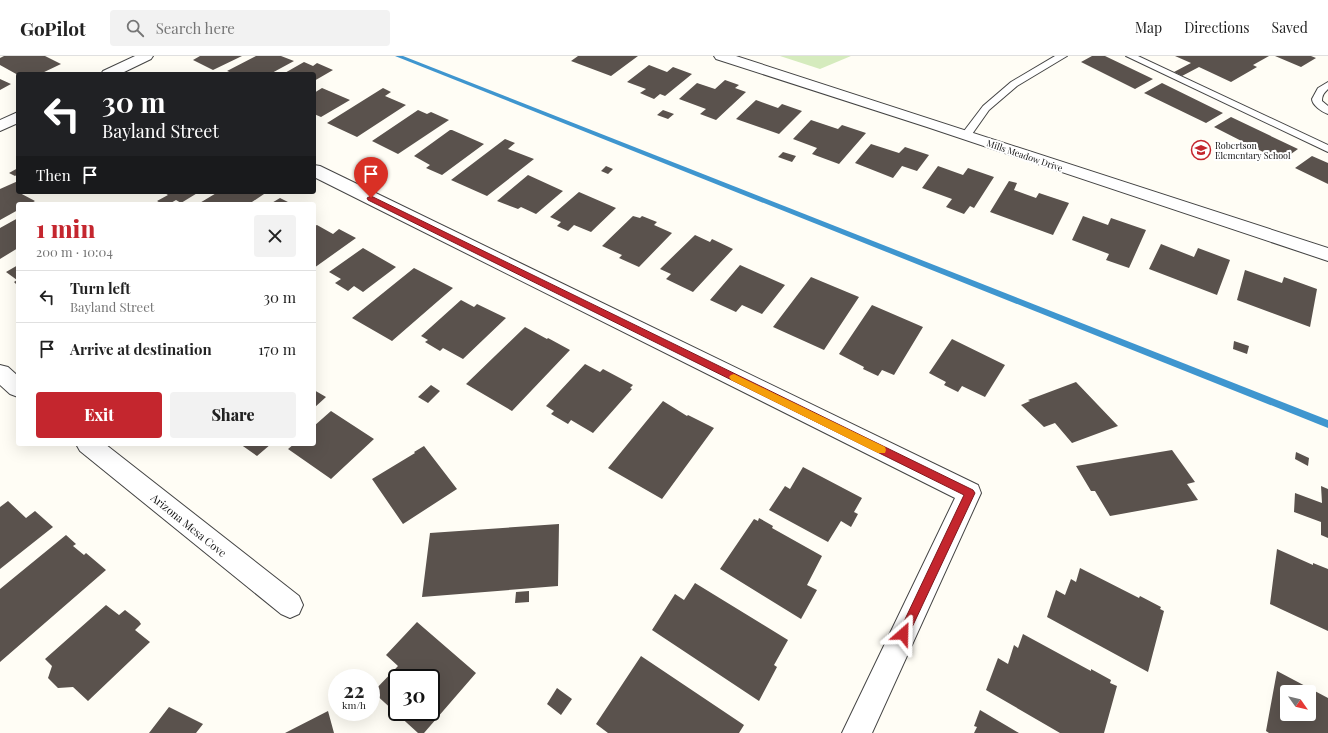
<!DOCTYPE html>
<html lang="en">
<head>
<meta charset="utf-8">
<style>
	body { margin:0; font-family:"Playfair Display",serif; background:#f2f2f2; color:#222; height:100vh; display:flex; flex-direction:column; font-size:15px; white-space:nowrap }
	* { box-sizing:border-box; margin:0 }
	p { font-size:13px; color:#767676 }
	.icon { flex:none; width:22px; height:22px; fill:none; stroke:currentColor; stroke-width:2; stroke-linecap:round; stroke-linejoin:round }
	.map { position:relative; flex:1; overflow:hidden }
	.details { position:absolute; left:16px; top:146px; width:300px; height:244px; display:flex; flex-direction:column; background:#fff; border-radius:4px; box-shadow:0 4px 16px #0002 }
	.details>* { flex:none }
	.guide { position:absolute; left:16px; top:16px; width:300px; height:122px; border-radius:4px; box-shadow:0 4px 16px #0002; background:#202124; color:#fff; overflow:hidden }
	.needle { width:26px; rotate:124deg }
	.fabs { position:absolute; left:1280px; top:629px; display:grid; gap:8px }
	.fabs a { display:grid; place-items:center; width:36px; height:36px; border-radius:4px; background:#fff; box-shadow:0 4px 16px #0002; font-size:20px }
	.speed { position:absolute; left:328px; top:613px; display:flex; gap:8px; font-size:20px; font-weight:700; text-align:center }
	.speed>* { display:grid; place-content:center; width:52px; height:52px; border-radius:50%; background:#fff; box-shadow:0 4px 16px #0002; line-height:1 }
	.speed small { font-size:10px; font-weight:400 }
	.speed .limit { border:2px solid #111; border-radius:6px; background:#fff; color:#111 }
	.pin { position:absolute; display:grid; place-items:center; width:34px; height:34px; color:#fff; margin:-41px -17px; border-radius:50% 50% 50% 0; rotate:-45deg; box-shadow:0 0 4px #0007 }
	.pin .icon { rotate:45deg }
	.me { position:absolute; width:44px; margin:-22px; rotate:25deg; stroke-linejoin:round; filter:drop-shadow(0 0 3px #0008) }
	.turn { display:flex; align-items:center; gap:14px; height:84px; padding:0 20px; font-size:18px }
	.turn .icon { width:52px; height:52px; stroke-width:2.5 }
	.turn b { display:block; font-size:28px; line-height:34px }
	.then { display:flex; align-items:center; height:38px; padding:0 20px; background:#0003; gap:8px; font-size:15px }
	.round { display:grid; place-items:center; flex:none; width:42px; height:42px; border-radius:4px; background:#f2f2f2 }
	.headline { display:flex; align-items:center; justify-content:space-between; height:68px; padding:0 20px }
	h1 { font-size:24px; font-weight:800; line-height:30px; color:#c4262e }
	.primary-button { display:flex; gap:8px; margin-top:auto; padding:8px 20px }
	.primary-button a { flex:1; height:46px; border-radius:4px; background:#c4262e; color:#fff; font-size:16px; font-weight:800; line-height:46px; text-align:center }
	.primary-button a+a { background:#f2f2f2; color:#222 }
	ul { padding:0; list-style:none }
	li { display:flex; align-items:center; gap:12px; height:52px; padding:0 20px; border-top:1px solid #e0e0e0 }
	li div { flex:1 }
	li b { display:block; font-size:15px }
	li em { font-style:normal }
	header { display:flex; align-items:center; gap:24px; box-sizing:border-box; height:56px; padding:0 20px; background:#fff; border-bottom:1px solid #e0e0e0 }
	header strong { font-size:19px }
	nav { display:flex; gap:22px; margin-inline-start:auto; font-size:14px }
	.search { width:280px; height:36px; background:#f2f2f2; display:flex; align-items:center; gap:10px; box-sizing:border-box; padding:0 14px; border-radius:4px; color:#767676; font-size:15px }
	.map>svg:first-child { display:block }
</style>
</head>
<body>
<header>
<strong>GoPilot</strong>
<div class="search"><svg class="icon" aria-label="search" viewBox="0 0 24 24"><circle cx="10" cy="10" r="6"/><path d="M15 15l6 6"/></svg>Search here</div>
<nav><a>Map</a><a>Directions</a><a>Saved</a></nav>
</header>
<div class="map">
<svg width="1328" height="677" viewBox="0 0 1328 677">
	<rect width="100%" height="100%" fill="#fffdf5"/>
	<!-- green -->
	<path fill="#d5ebbd" d="M780,0H851L820,13Z"/>
	<g fill="none" stroke-linecap="round" stroke-linejoin="round">
		<!-- stream -->
		<path fill="#3f96cf" fill-rule="evenodd" d="M395,0H403L1328,364V372Z"/>
	</g>
	<!-- building -->
	<path fill="#5a524d" fill-rule="evenodd" d="M4,0H45L61,8L40,18L18,19L0,9V2Z
		M200,0H242L213,14L193,4Z
		M256,0H281L294,5L270,18H234L227,15Z
		M578,0H638L611,20L571,5Z
		M1092,0H1105L1153,23L1135,33L1081,6Z
		M1175,0H1269L1253,9L1257,11L1231,26L1199,11L1182,20L1174,16L1191,7Z
		M1275,0H1311L1316,2L1301,11Z
		M304,6L313,10L317,7L333,14L314,25V18H283Z
		M649,9L667,16L673,11L692,18L665,40L660,38L654,43L640,37L646,33L627,26Z
		M0,23L11,28L0,34Z
		M725,24L739,29L735,32L746,36L716,64L700,58L706,53L679,43L697,27L715,33Z
		M1162,27L1223,57L1206,67L1144,37Z
		M322,32L350,44L321,61L314,58V37Z
		M383,32L391,36L385,40L406,49L357,81L327,67Z
		M756,44L778,52L782,48L802,55L779,78L736,63Z
		M418,54L427,58L431,56L449,64L398,98L372,85Z
		M663,54L674,58L668,63L657,59Z
		M1231,61L1298,93L1281,105L1214,71Z
		M811,64L838,73L842,69L866,77L839,108L812,98L817,92L793,83Z
		M450,74H452L484,88L442,119L426,112L430,109L414,100Z
		M505,83L515,87L508,93L534,103L487,140L451,124Z
		M871,88L899,97L905,91L929,99L917,115L902,110L893,122L855,107Z
		M783,96L796,100L792,106L778,101Z
		M1312,100L1328,107V128L1295,112Z
		M606,110L613,113L608,118L601,115Z
		M938,110L963,119L968,112L994,121L974,152L970,150L964,158L946,151L952,143L922,132Z
		M18,112V118L15,120L9,117Z
		M528,119L563,135L536,158L521,151L518,153L497,145Z
		M18,125V136L35,145L30,148H18V154L0,164V133Z
		M1009,125L1017,127L1014,134L1036,142L1039,137L1069,147L1053,179L990,156Z
		M163,136H199L181,147L176,144L169,148H162L157,145L168,139Z
		M218,136H267L249,148H198Z
		M579,136L616,152L591,176L574,169L568,175L557,170L561,166L550,161Z
		M280,142L292,148H270Z
		M633,160L640,162L642,160L657,166L654,169L672,177L639,211L619,202L622,199L602,190Z
		M1083,160L1108,169L1111,162L1146,174L1129,212L1106,204L1109,198L1072,184Z
		M18,162V192L0,203V172Z
		M317,169L333,178L339,173L356,182L314,212V170Z
		M695,179L710,186L712,183L733,193L693,236L666,223L671,218L660,213Z
		M1161,188L1194,201L1198,192L1230,204L1217,239L1149,213Z
		M363,192L396,211L363,236L354,230L348,235L335,227L341,223L329,216Z
		M18,209V230L14,226L17,224L6,216Z
		M740,209L785,229L762,258L742,249L736,256L710,244Z
		M414,212L453,232L392,285L352,262Z
		M1245,214L1282,227L1284,221L1317,233L1310,271L1237,244Z
		M811,221L859,241L824,294L773,271Z
		M461,244L474,251L477,248L506,262L463,303L443,292L440,295L425,286L428,284L421,280Z
		M872,249L923,271L894,319L882,314L878,320L863,313L864,311L839,298Z
		M525,271L547,283L548,282L570,294L512,355L466,328Z
		M952,283L1005,309L985,341L962,330L958,336L944,329L946,326L929,317Z
		M1234,285L1249,290L1247,298L1233,293Z
		M585,308L600,316L603,313L633,329L630,332L632,333L593,377L571,364L568,368L551,358L554,355L546,350Z
		M1076,326L1118,370L1072,387L1055,367L1044,371L1021,349L1030,345L1028,344Z
		M431,329L440,335L428,347L418,341Z
		M314,334L326,341L314,352Z
		M663,345L687,360L688,359L714,372L662,443L608,412Z
		M331,355L374,383L331,423L288,393L294,388H314V370Z
		M240,388H271L257,400Z
		M424,390L457,433L403,468L372,423L415,397L414,396Z
		M1172,394L1195,426L1187,428L1198,444L1110,460L1095,435H1091L1076,410Z
		M1296,396L1309,402L1308,410L1295,403Z
		M803,411L862,442L854,456L858,458L851,471L841,465L828,486L769,454L785,430L790,433Z
		M1321,430L1328,433V482L1321,479V466L1294,456L1295,437L1322,447Z
		M8,445L26,462L35,455L53,471L0,513V451Z
		M759,462L773,470L772,472L822,500L807,529L817,534L801,563L720,513L754,463L758,465Z
		M559,468L558,530L422,541L430,477Z
		M66,479L76,488L73,490L84,499L86,497L106,514L0,606V533Z
		M1277,493L1313,509V507L1328,513V575L1270,548Z
		M1080,512L1139,542L1140,540L1161,551L1160,553L1164,555L1148,616L1047,561L1056,534L1065,539L1071,523L1076,526Z
		M695,527L788,584L774,609L777,611L759,645L652,574L675,538L684,544Z
		M529,535V546L515,547L516,536Z
		M106,549L119,559L125,554L139,565L141,568L135,574L150,586L88,645L73,631L58,632L48,622L52,610L45,603Z
		M417,566L476,617L424,677H418L373,636L398,610L386,599ZM397,622H431V656H397Z
		M1023,578L1091,615V613L1111,624L1110,627L1117,630L1104,677H1060L986,634L998,602L1008,608L1014,589L1018,592Z
		M641,600L744,669L739,677H608L596,668Z
		M1277,615L1328,642V677H1269L1266,675ZM1287,636H1309V658H1287Z
		M557,632L572,643L561,659L547,648Z
		M169,651L203,668L196,677H149Z
		M980,654L1019,677H974L977,671L974,670Z
		M328,655L334,677H285Z"/>
	<g fill="none" stroke-linecap="round" stroke-linejoin="round">
		<defs>
			<path id="service" d="M1055,0H1067L1017,30L989,54L970,81H962L961,79L983,50L1011,26Z
				M1126,0H1138L1328,89V96Z
				M1328,26V33C1324,37 1322,39 1322,45L1328,50V58C1322,56 1312,49 1312,43L1318,32Z"/>
			<path id="minor" d="M135,0H153L151,3L120,18H101L103,15Z
				M714,0H736L1328,192V205L927,71L716,3Z
				M18,56V67L0,75V64Z
				M314,109L320,110L978,429L981,437L872,677H842L955,442L314,121Z
				M0,309L8,311L18,320V341L10,338L0,329Z
				M76,388H105L299,540L303,549L299,558L290,562L281,558L80,395Z"/>
		</defs>
		<!-- service casing -->
		<use href="#service" stroke="#444" stroke-width="2"/>
		<!-- minor casing -->
		<use href="#minor" stroke="#444" stroke-width="2"/>
		<!-- service -->
		<use href="#service" fill="#fff" fill-rule="evenodd"/>
		<!-- minor -->
		<use href="#minor" fill="#fff" fill-rule="evenodd"/>
	</g>
	<!-- route -->
	<path fill="#c4262e" stroke="#7f191e" d="M371,140L973,434L975,437L907,582L903,584L899,582L898,578L964,439L368,144L367,142Z"/>
	<!-- slow -->
	<path fill="#f59e0b" d="M734,318L885,391L886,394L885,397H878L731,324L729,321L731,319Z"/>
	<!-- icons -->
	<defs>
		<symbol id="school-ring" viewBox="-11 -11 22 22"><circle r="9.5" fill="#fff" stroke="#c4262e" stroke-width="1.5"/><path d="M0-5L7-2L0 1L-7-2ZM-4 1L0 2.5L4 1V4Q0 6-4 4Z" fill="#c4262e"/></symbol>
	</defs>
	<g fill-rule="evenodd">
		<use href="#school-ring" x="1190" y="83" width="22" height="22"/>
	</g>
	<g text-anchor="middle" dominant-baseline="central" stroke-width="4" stroke-linejoin="round" paint-order="stroke">
		<!-- far-poi labels -->
		<g font-size="9" fill="#111" stroke="#fff" text-anchor="start">
			<text x="1215" y="89">Robertson<tspan x="1215" dy="10">Elementary School</tspan></text>
		</g>
		<!-- far-street labels -->
		<g font-size="9" fill="#111" stroke="#fff">
			<text transform="translate(1025 99) rotate(19)">Mills Meadow Drive</text>
		</g>
		<!-- street labels -->
		<g font-size="11" fill="#111" stroke="#fff">
			<text transform="translate(189 469) rotate(39)">Arizona Mesa Cove</text>
		</g>
	</g>
</svg>
<div class="fabs">
<a><svg class="needle" viewBox="-14 -14 28 28"><path d="M0-13l5 13h-10z" fill="#e53935"/><path d="M0 13l5-13h-10z" fill="#767676"/></svg></a>
</div>
<div class="speed"><div>22<small>km/h</small></div><div class="limit">30</div></div>
<div class="pin" style="left:371px;top:142px;background:#d93025"><svg class="icon" aria-label="arrive" viewBox="0 0 24 24"><path d="M6 21V4h12l-3 4 3 4H6"/></svg></div>
<svg class="me" style="left:903px;top:578px" viewBox="-20 -20 40 40"><path d="M0-17L14 15 0 8-14 15z" fill="#c4262e" stroke="#fff" stroke-width="4"/></svg>
<div class="guide">
<div class="turn"><svg class="icon" aria-label="left" viewBox="0 0 24 24"><path d="M17 20v-9H6M10 6l-5 5 5 5"/></svg><div><b>30 m</b>Bayland Street</div></div>
<div class="then">Then<svg class="icon" aria-label="arrive" viewBox="0 0 24 24"><path d="M6 21V4h12l-3 4 3 4H6"/></svg></div>
</div>
<section class="details">
<div class="headline"><div><h1>1 min</h1><p>200 m · 10:04</p></div><a class="round"><svg class="icon" aria-label="close" viewBox="0 0 24 24"><path d="M6 6l12 12M18 6L6 18"/></svg></a></div>
<ul>
<li><svg class="icon" aria-label="left" viewBox="0 0 24 24"><path d="M17 20v-9H6M10 6l-5 5 5 5"/></svg><div><b>Turn left</b><p>Bayland Street</p></div><em>30 m</em></li>
<li><svg class="icon" aria-label="arrive" viewBox="0 0 24 24"><path d="M6 21V4h12l-3 4 3 4H6"/></svg><div><b>Arrive at destination</b></div><em>170 m</em></li>
</ul>
<div class="primary-button"><a>Exit</a><a>Share</a></div>
</section>
</div>
</body>
</html>
